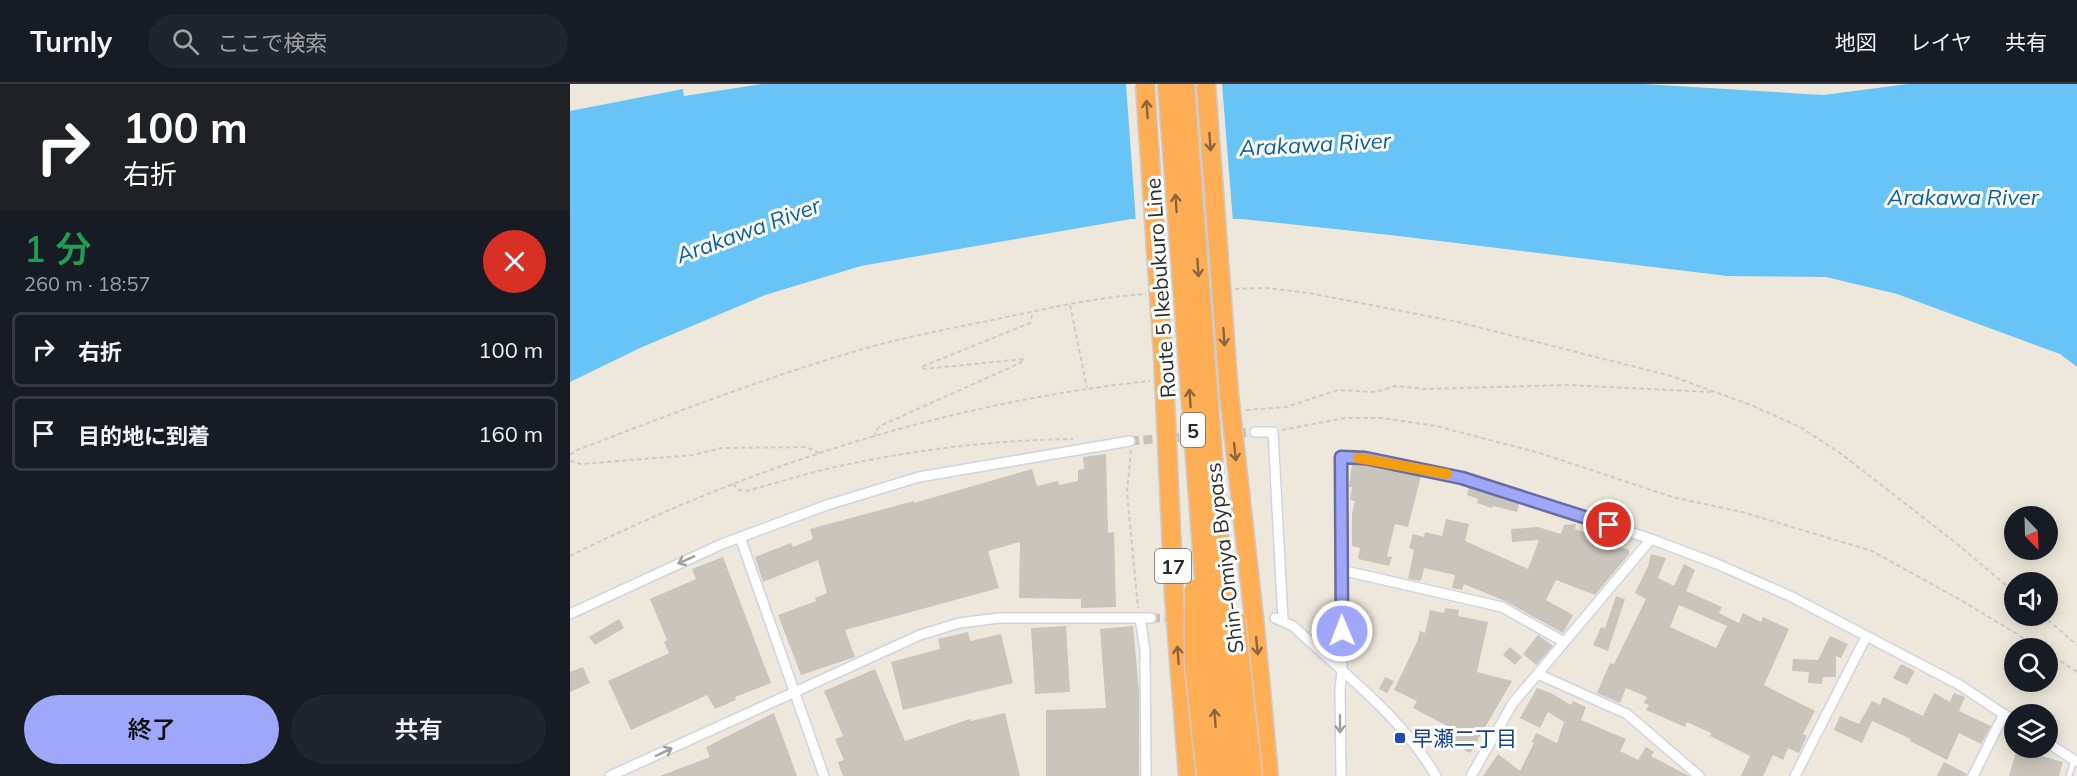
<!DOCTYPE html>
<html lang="ja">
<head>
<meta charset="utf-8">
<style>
	body { margin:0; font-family:Mulish,"Noto Sans JP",sans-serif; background:#20242c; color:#f1f3f6; height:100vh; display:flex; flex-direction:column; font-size:22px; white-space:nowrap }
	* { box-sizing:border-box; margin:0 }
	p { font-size:20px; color:#9ea1a6 }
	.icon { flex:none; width:33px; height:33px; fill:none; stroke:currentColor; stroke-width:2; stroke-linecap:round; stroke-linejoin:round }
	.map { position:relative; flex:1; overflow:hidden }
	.side { display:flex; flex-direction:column; background:#171b24; width:570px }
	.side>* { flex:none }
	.banner { background:#202124; color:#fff; overflow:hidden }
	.needle { width:39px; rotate:157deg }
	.fabs { position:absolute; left:1434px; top:422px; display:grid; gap:12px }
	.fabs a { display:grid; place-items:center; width:54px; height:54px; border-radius:50%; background:#171b24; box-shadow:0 3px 15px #0003; font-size:30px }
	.pin { position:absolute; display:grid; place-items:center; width:51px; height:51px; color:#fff; margin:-26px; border:3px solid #fff; border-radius:50%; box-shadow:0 2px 6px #0007 }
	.me { position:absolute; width:66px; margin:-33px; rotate:359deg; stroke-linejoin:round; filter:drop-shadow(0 0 4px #0008) }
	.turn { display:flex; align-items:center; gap:21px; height:126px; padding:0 24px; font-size:27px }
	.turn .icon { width:78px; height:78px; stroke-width:2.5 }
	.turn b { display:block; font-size:42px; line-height:51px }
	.round { display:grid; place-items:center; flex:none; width:63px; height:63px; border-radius:32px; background:#20242c }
	.headline { display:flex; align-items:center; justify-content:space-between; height:102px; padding:0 24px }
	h1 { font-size:36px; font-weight:600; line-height:45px; color:#1e9e55 }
	.action { display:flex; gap:12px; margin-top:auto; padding:12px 24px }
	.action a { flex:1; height:69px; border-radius:36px; background:#9ea7fa; color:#111; font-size:24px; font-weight:600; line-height:69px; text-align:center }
	.action a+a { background:#20242c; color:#f1f3f6 }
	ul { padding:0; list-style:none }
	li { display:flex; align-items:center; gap:18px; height:75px; margin:0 12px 9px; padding:0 12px; border:3px solid #363941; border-radius:9px }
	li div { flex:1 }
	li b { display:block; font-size:22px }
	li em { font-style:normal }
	header { display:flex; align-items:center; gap:36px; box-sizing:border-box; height:84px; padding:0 30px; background:#171b24; border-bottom:2px solid #363941 }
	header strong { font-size:28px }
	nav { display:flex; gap:33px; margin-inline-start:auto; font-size:21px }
	.search { width:420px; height:54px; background:#20242c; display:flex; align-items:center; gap:15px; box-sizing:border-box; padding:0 21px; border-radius:33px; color:#9ea1a6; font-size:22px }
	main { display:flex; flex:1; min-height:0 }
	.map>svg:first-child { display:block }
</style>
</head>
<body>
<header>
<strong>Turnly</strong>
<div class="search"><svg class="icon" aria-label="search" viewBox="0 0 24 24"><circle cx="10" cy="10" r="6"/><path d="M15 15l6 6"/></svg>ここで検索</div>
<nav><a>地図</a><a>レイヤ</a><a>共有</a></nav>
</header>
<main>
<section class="side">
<div class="banner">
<div class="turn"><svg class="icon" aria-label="right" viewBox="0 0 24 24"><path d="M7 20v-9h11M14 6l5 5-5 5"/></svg><div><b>100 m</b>右折</div></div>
</div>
<div class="headline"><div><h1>1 分</h1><p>260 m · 18:57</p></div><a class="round" style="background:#d93025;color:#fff"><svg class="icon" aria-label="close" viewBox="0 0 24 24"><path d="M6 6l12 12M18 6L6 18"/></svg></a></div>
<ul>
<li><svg class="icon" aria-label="right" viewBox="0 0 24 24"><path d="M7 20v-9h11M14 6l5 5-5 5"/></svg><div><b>右折</b></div><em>100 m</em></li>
<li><svg class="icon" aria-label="arrive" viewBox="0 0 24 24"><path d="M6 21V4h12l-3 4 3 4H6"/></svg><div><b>目的地に到着</b></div><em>160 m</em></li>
</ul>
<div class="action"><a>終了</a><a>共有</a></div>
</section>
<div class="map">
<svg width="1507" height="692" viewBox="0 0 1507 692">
	<rect width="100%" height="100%" fill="#eee8dc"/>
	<!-- water -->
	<path fill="#68c4f6" d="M192,0H1073L1253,11L1338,0H1507V283L1490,270L1327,210L1256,193L1157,192L820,151L672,135H561L291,182L195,211L70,264L0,298V27L113,5L114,12Z"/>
	<!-- pier -->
	<path fill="#eee8dc" d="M556,0H652L663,138H566Z"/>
	<!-- building -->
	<path fill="#c9c4bc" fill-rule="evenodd" d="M536,370L538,449L544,448L546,523L511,524V515L449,514L450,458L418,467L429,504L275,546L285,573L231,591L208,531L246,517L245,514L257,509L248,476L193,498L185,473L221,459L223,463L243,455L240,445L344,417V419L462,385L467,402L488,397L489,401L508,397V386L514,385L513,373Z
		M782,380L796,381L851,392L838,443L825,440L817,472L822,473L819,482L788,475L790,464L782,462V429L785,417L780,416L782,403H779Z
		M899,403L949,419L947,428L923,422L922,424L907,419L908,415L897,411Z
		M876,435L899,440L895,457L958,485L969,456L942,458L941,445L968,443L991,450L994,441L1006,440L1005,445L1059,466V470L1025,511L986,496L976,516L1003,531L993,549L935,517L894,500L892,506L882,504L885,491L854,484L851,497L838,495L844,466L839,464L843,450L854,453L855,448L872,452Z
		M1081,470L1096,474L1088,494L1104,502L1114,480L1125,486L1116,507L1152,523L1149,529L1169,539L1173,529L1191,538L1193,533L1219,545L1194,601L1245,627L1233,650L1237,652L1229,669L1218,664L1213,676L1203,671L1193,692H1171L1180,672L1140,652L1141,649L1117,638L1115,643L1076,626L1079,621L1074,619L1077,613L1056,604L1050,619L1027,609L1040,579L1044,580L1076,515L1065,509L1078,482ZM1109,521L1157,542L1146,564L1100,543Z
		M153,473L201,599L165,613L166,616L145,625L137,611L61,646L38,597L99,569L94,558L97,556L80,515L126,495L122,485Z
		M1046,512L1055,515L1038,567L1023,561L1031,543L1035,544Z
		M875,524L889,526L888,532L918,538L907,588L942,597L900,669L881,658L887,647L843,624L847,617L824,606L847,558L850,547L855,549L860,526L874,529Z
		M49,535L54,544L25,561L19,553Z
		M496,542L500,608L465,610L461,544Z
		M563,542L569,606V692H476V626L536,624L530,545Z
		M398,548L400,557L431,550L443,599L333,626L321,578L370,565L368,555Z
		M968,551L983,562L966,581L953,570Z
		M1260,552L1278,560L1271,574L1266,572V593H1253L1252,600L1238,599L1239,588L1222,587L1223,575L1248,576Z
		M940,563L952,573L945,581L933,571Z
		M1331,580L1345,587L1337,601L1323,594Z
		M13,583L20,599L0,608V588Z
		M305,585L335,657L400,635L401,637L435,629L450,692H273L268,678L274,676L265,655L273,652L254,607Z
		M815,593L824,597L817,609L809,605Z
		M967,604L981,609L1001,621L1003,617L1016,623L1011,636L1056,655L1050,667L1068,676L1076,663L1084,668L1081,672L1119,692H913L928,670L950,687L964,659L962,658L966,649L987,659L994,638L978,628L970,644L950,634Z
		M1364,609L1380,618L1384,609L1395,613L1389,627L1421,642L1411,660L1389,649L1377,676L1340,657L1341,655L1302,637L1292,659L1264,646L1270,632L1289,640L1302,617L1310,621L1313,613L1353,632Z
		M204,629L227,692H90L140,673L136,663Z
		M1447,665L1493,678L1489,692H1439Z
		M1374,678L1397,690L1396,692H1367Z"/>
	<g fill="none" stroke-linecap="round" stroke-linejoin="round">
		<!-- street-tunnel -->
		<path stroke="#c7c2b9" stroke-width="9" stroke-dasharray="9 4.5" stroke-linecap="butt" d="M640,351L685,348
			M560,357L627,352
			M581,534H609"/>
		<defs>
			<path id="lane" d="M1499,692L1504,676"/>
			<path id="street" d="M685,348H703L713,536
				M170,453L254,692
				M771,486L932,523L994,558
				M0,530L152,460L257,421L349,393L560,357
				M570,534L575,566L576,692
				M705,534L723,542C773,589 831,632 866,692
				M968,590L1057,630L1129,692
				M1478,659L1507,678
				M40,692L350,551L389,539L429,534H581
				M771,692L770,604L772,588L771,373L795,374L893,394L1081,455L1147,480L1220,512L1388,600L1444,637
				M901,692L943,619L1081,455
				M1225,692L1296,553
				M1403,692L1434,630"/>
			<path id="highway" d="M593,271L604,511L618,692
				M659,310L685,543L699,692"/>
		</defs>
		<!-- lane casing -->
		<use href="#lane" stroke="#d1d3e4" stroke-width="8"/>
		<!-- street casing -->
		<use href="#street" stroke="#d1d3e4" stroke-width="12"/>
		<!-- highway casing -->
		<use href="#highway" stroke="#ccc" stroke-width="21"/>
		<!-- path -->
		<path stroke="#ccc" stroke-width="2" stroke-dasharray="4.5 3" stroke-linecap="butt" d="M665,205L696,204L739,209L888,238L1101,292L1181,321L1230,343L1270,369L1386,459L1444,508
			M500,221L517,304
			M676,326L716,323L768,306L806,308L825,302L857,305L997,301L1142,308
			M712,346L775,334H811L866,342L970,369L1102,413L1172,428L1302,467L1394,518L1470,564
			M304,353L306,347L310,342L450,279L454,275L355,285L351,283L460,239L463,228
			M561,366L557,409L568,524
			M0,371L7,366C99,331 191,295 286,267C334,253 383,244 432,234C479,224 528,213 576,210
			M0,377L11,380L123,371L152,364L236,363L249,369
			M163,400L169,406L176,407C206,399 235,390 265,383C343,366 423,356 503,355
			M0,472C181,382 379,318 580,297
			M1472,531L1507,561
			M1478,569L1507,588"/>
		<!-- lane -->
		<use href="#lane" stroke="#fff" stroke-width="4.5"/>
		<!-- street -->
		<use href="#street" stroke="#fff" stroke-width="9"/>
		<!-- highway -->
		<use href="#highway" stroke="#ffae56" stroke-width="18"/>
		<defs>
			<path id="highway-bridge" d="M575,0L593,271
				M597,0L649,692
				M615,0L667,692
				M636,0L659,310
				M624,505V582L636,692
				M666,536L683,692"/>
		</defs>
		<!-- highway-bridge casing -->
		<use href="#highway-bridge" stroke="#ccc" stroke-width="21" stroke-linecap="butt"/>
		<!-- highway-bridge -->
		<use href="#highway-bridge" stroke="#ffae56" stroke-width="18"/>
	</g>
	<!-- one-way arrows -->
	<defs><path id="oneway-shaft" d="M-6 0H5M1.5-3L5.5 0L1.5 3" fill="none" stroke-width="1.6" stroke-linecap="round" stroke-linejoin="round" transform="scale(1.5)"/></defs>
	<g stroke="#8a663e">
		<use href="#oneway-shaft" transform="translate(577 25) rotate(-94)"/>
		<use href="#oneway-shaft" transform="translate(640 58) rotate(86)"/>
		<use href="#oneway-shaft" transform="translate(606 119) rotate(-94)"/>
		<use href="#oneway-shaft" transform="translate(628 184) rotate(86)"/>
		<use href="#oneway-shaft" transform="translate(654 253) rotate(86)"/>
		<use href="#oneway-shaft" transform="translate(620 314) rotate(-94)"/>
		<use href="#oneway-shaft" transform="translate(665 368) rotate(84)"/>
		<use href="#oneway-shaft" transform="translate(687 562) rotate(84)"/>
		<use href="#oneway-shaft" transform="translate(608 571) rotate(-94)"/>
		<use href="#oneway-shaft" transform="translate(645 634) rotate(-94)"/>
	</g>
	<g stroke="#a0a0a0">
		<use href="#oneway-shaft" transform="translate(116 476) rotate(156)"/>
		<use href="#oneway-shaft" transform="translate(770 640) rotate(89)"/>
		<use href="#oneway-shaft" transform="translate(94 668) rotate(-25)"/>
	</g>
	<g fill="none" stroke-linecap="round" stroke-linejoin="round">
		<defs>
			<path id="route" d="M772,547L771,373L795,374L892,394L1039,441"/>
		</defs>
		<!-- route casing -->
		<use href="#route" stroke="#676da2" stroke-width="15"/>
		<!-- route -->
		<use href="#route" stroke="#9ea7fa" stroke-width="10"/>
		<!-- slow -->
		<path stroke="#f59e0b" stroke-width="10" d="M788,374L877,390"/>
	</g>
	<!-- markers -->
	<rect fill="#1a4fb4" stroke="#fff" stroke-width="2" x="824" y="648" width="12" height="12" rx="3"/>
	<g text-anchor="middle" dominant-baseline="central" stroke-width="6" stroke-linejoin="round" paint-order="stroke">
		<!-- shield labels -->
		<g fill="#fff" stroke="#6b6b6b" stroke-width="1.5">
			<rect x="611" y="329" width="24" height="34" rx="4.5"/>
			<rect x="585" y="465" width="36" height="34" rx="4.5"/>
		</g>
		<g font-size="20" font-weight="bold" fill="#2b2b2b">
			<text x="623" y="346">5</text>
			<text x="603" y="482">17</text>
		</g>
		<!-- street labels -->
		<g font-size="21" fill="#2b2b2b" stroke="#fff">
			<text transform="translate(590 204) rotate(-94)">Route 5 Ikebukuro Line</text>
			<text transform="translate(654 474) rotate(-97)">Shin-Omiya Bypass</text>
		</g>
		<!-- transit labels -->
		<g font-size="21" fill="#164399" stroke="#fff" text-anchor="start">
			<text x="842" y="654">早瀬二丁目</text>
		</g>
		<!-- water labels -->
		<g font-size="22" font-style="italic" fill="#055fa5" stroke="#fff">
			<text transform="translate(745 60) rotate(-3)">Arakawa River</text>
			<text x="1393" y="113">Arakawa River</text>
			<text transform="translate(178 146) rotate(-20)">Arakawa River</text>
		</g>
	</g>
</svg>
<div class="fabs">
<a><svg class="needle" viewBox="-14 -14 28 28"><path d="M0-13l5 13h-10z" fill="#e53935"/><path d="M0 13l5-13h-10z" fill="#9ea1a6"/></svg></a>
<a><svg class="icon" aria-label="sound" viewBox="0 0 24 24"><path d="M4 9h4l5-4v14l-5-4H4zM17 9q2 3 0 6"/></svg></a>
<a><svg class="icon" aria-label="search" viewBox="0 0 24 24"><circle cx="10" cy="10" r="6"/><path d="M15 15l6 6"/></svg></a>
<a><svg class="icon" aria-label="layers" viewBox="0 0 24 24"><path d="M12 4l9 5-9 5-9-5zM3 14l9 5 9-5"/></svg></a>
</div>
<div class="pin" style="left:1039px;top:441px;background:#d93025"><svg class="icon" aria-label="arrive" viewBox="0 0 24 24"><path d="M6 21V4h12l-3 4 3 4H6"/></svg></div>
<svg class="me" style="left:772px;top:547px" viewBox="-20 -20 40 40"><circle r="17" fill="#9ea7fa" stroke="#fff" stroke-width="3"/><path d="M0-11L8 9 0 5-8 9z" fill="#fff"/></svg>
</div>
</main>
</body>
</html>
